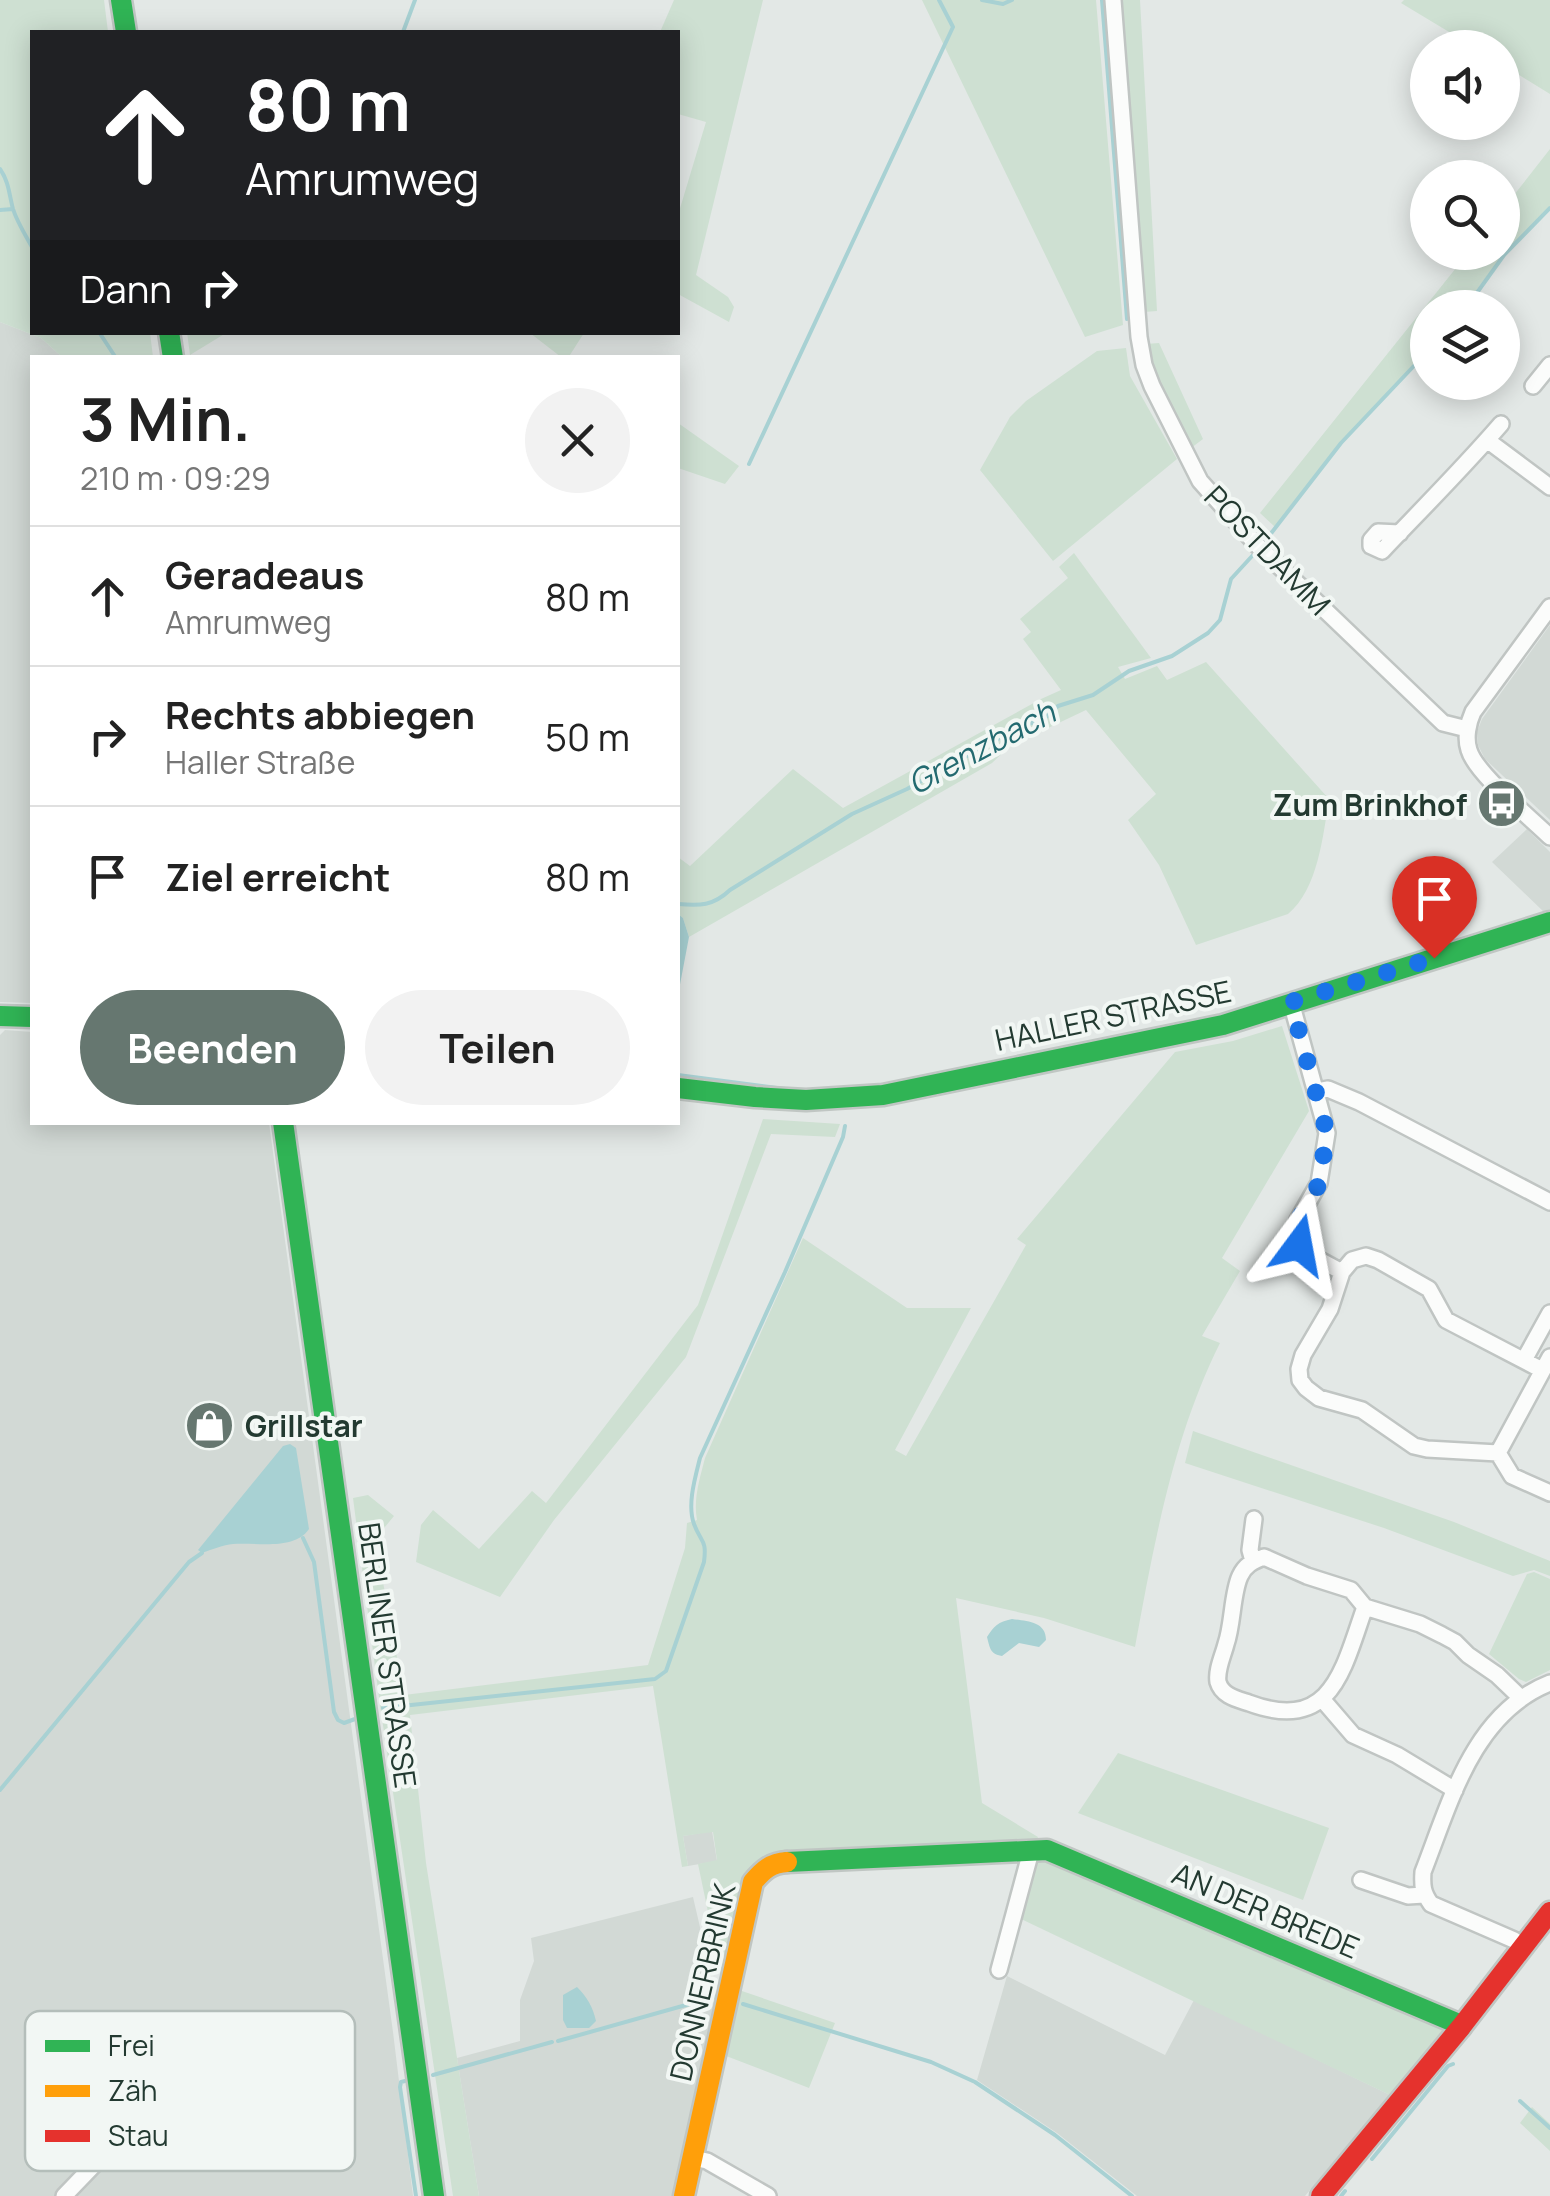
<!DOCTYPE html>
<html lang="de">
<head>
<meta charset="utf-8">
<style>
	body { margin:0; font-family:Manrope,sans-serif; background:#f2f2f2; color:#222; height:100vh; display:flex; flex-direction:column; font-size:38px; white-space:nowrap }
	* { box-sizing:border-box; margin:0 }
	p { font-size:32px; color:#767676 }
	.icon { flex:none; width:55px; height:55px; fill:none; stroke:currentColor; stroke-width:2; stroke-linecap:round; stroke-linejoin:round }
	.map { position:relative; flex:1; overflow:hidden }
	.sheet { position:absolute; left:30px; top:355px; width:650px; height:770px; display:flex; flex-direction:column; background:#fff; border-radius:0px; box-shadow:0 5px 25px #0003 }
	.sheet>* { flex:none }
	.guide { position:absolute; left:30px; top:30px; width:650px; height:305px; border-radius:0px; box-shadow:0 5px 25px #0003; background:#202124; color:#fff; overflow:hidden }
	.controls { position:absolute; left:1410px; top:30px; display:grid; gap:20px }
	.controls a { display:grid; place-items:center; width:110px; height:110px; border-radius:50%; background:#fff; box-shadow:0 5px 25px #0003; font-size:50px }
	.pin { position:absolute; display:grid; place-items:center; width:85px; height:85px; color:#fff; margin:-102px -42px; border-radius:50% 50% 50% 0; rotate:-45deg; box-shadow:0 0 10px #0007 }
	.pin .icon { rotate:45deg }
	.me { position:absolute; width:110px; margin:-55px; rotate:13deg; stroke-linejoin:round; filter:drop-shadow(0 0 8px #0008) }
	.turn { display:flex; align-items:center; gap:35px; height:210px; padding:0 50px; font-size:45px }
	.turn .icon { width:130px; height:130px; stroke-width:2.5 }
	.turn b { display:block; font-size:70px; line-height:85px }
	.then { display:flex; align-items:center; height:95px; padding:0 50px; background:#0003; gap:20px; font-size:38px }
	.round { display:grid; place-items:center; flex:none; width:105px; height:105px; border-radius:52px; background:#f2f2f2 }
	.headline { display:flex; align-items:center; justify-content:space-between; height:170px; padding:0 50px }
	h1 { font-size:60px; font-weight:700; line-height:75px }
	.cta { display:flex; gap:20px; margin-top:auto; padding:20px 50px }
	.cta a { flex:1; height:115px; border-radius:60px; background:#667770; color:#fff; font-size:40px; font-weight:700; line-height:115px; text-align:center }
	.cta a+a { background:#f2f2f2; color:#222 }
	ul { padding:0; list-style:none }
	li { display:flex; align-items:center; gap:30px; height:140px; padding:0 50px; border-top:2px solid #e0e0e0 }
	li div { flex:1 }
	li b { display:block; font-size:38px }
	li em { font-style:normal }
	.map>svg:first-child { display:block }
</style>
</head>
<body>
<div class="map">
<svg width="1550" height="2196" viewBox="0 0 1550 2196">
	<rect width="100%" height="100%" fill="#e3e8e6"/>
	<!-- built -->
	<path fill="#d2d9d5" d="M0,322L41,338L62,357L32,358V1003L0,1002Z
		M1550,625V820L1485,759L1478,745L1477,732L1482,719Z
		M1527,829L1550,852V911L1545,913L1492,862Z
		M5,1030L32,1032V1122L269,1123L393,2032L413,2196H0V1035Z
		M712,1831L717,1861L688,1866L683,1836Z
		M693,1897L715,1992L722,1999L678,2196H479L457,2058L520,2041V2000L534,1961L531,1938Z
		M1007,1976L1165,2055L1194,2000L1390,2095L1305,2196H1137L1057,2133L977,2080Z"/>
	<!-- green -->
	<path fill="#cee0d2" d="M0,0H104L108,32H32V332L150,333L153,357H62L41,338L0,322Z
		M674,0H763L696,275L728,297L734,307L729,322L678,294V215L706,122L678,114V32H660Z
		M922,0H1096L1123,325L1085,337Z
		M1122,0H1140L1157,311L1144,312Z
		M1404,0H1550V94L1503,65L1502,48L1474,47L1401,3Z
		M1550,149V207L1504,253L1464,307L1428,308L1427,350L1340,443L1275,527L1260,513L1468,253L1502,252L1503,209Z
		M187,332H226V333L190,355Z
		M530,333H584L568,358L561,357Z
		M1159,343L1203,439L1191,448C1173,415 1152,382 1146,344Z
		M1126,348L1130,376L1177,459L1053,561L980,470L1010,417L1026,401L1097,351Z
		M678,423L739,466L725,484L678,468Z
		M1074,553L1151,658L1118,667L1125,679L1157,666L1167,680L1206,662L1329,799C1323,836 1318,889 1288,914L1196,945L1159,865L1128,820L1156,794L1086,710L1010,746L992,763L689,937L683,918L678,914V857L690,866L793,769L843,808L1041,699L1061,690L1023,639L1031,632L1020,619L1068,578L1059,567Z
		M1282,1026L1309,1111L1222,1258L1240,1271L1202,1336L1220,1343C1173,1437 1154,1544 1135,1647L1044,1618L956,1598L982,1803L1038,1837L1036,1841L773,1859L722,1979L698,1864L717,1860L713,1832L683,1836L688,1866L682,1867L653,1686L410,1715L426,1863L479,2196H453L380,1705L353,1498L368,1495L394,1516L375,1539L404,1695L648,1665L685,1548L687,1523L697,1520C693,1499 700,1478 705,1458L803,1238L907,1308H971L895,1450L906,1456L1026,1245L1017,1239L1175,1052L1233,1041Z
		M763,1119L840,1124L835,1137L771,1134L686,1357L554,1520L500,1597L416,1562L421,1525L433,1510L479,1549L532,1491L546,1503L698,1305Z
		M1193,1431L1454,1522L1550,1561V1576L1534,1570L1513,1576L1384,1528L1185,1463Z
		M1534,1572L1550,1579V1670L1526,1682L1519,1679L1489,1654L1527,1574Z
		M1118,1753L1329,1828L1303,1900L1078,1813Z
		M1046,1857L1445,2028L1390,2095L1019,1918L1033,1864Z
		M736,1989L835,2023L809,2088L721,2054Z
		M1532,2107L1550,2124V2151L1520,2123Z"/>
	<!-- water -->
	<path fill="#a8d1d3" d="M678,914L683,918L689,937L678,995Z
		M290,1444L296,1448L309,1529C294,1551 257,1542 233,1544C223,1545 213,1549 202,1553L198,1550L283,1446Z
		M1012,1619C1026,1621 1046,1621 1046,1640L1039,1647L1019,1643L1002,1656C990,1654 990,1648 987,1637C994,1626 998,1622 1012,1619Z
		M577,1987C587,1997 593,2007 596,2021L589,2028H567L563,2020V1995Z"/>
	<g fill="none" stroke-linecap="round" stroke-linejoin="round">
		<!-- stream -->
		<path stroke="#a8d1d3" stroke-width="4" d="M982,0L1003,4L1012,0
			M1102,0L1127,319
			M403,32L415,0
			M0,169C9,182 9,194 13,209C17,222 26,236 32,247
			M0,210L13,209
			M1466,308L1504,255L1550,208
			M99,332L116,358
			M749,464L953,27L939,0
			M1269,536L1341,443L1428,351
			M678,904C700,906 713,906 730,890L852,814L907,789L1018,728L1045,718L1058,706L1093,695L1129,671L1172,656L1208,633L1220,620L1231,579L1253,555
			M678,1075L792,1090
			M303,1538L314,1562L334,1712L338,1720L344,1723L355,1719
			M383,1708L655,1679L666,1671L704,1562C707,1539 701,1543 694,1524C687,1505 695,1478 700,1458L785,1272L843,1137L845,1126
			M0,1790L179,1574L189,1562L202,1553
			M743,2004L931,2062L975,2082L1055,2135L1132,2196
			M558,2041L718,1996
			M433,2075L552,2042
			M405,2081L401,2082L400,2087L416,2196
			M1520,2101L1550,2128
			M1372,2159L1448,2066L1453,2064
			M1341,2196L1345,2191"/>
		<defs>
			<path id="street" d="M1113,0L1139,337L1144,365L1152,386L1200,481L1256,544L1443,723L1467,729
				M1533,386L1550,365
				M1487,440L1550,487
				M1400,533L1378,532L1371,540V546L1382,551C1422,509 1463,468 1501,424
				M1550,607L1473,712C1468,723 1465,738 1469,750C1476,774 1531,818 1550,837
				M1291,1002L1327,1133L1319,1183L1298,1220L1295,1228L1296,1239L1303,1251L1342,1272
				M1317,1091L1328,1089L1359,1102L1550,1202
				M1524,1360L1550,1313
				M1498,1453L1427,1449L1414,1446L1362,1410L1319,1398L1306,1388L1300,1380L1299,1369L1303,1355L1330,1309L1342,1272L1352,1260L1366,1256L1378,1260L1429,1289L1446,1320L1542,1370
				M1498,1453L1550,1357
				M1498,1453L1512,1476L1550,1493
				M1253,1561L1250,1550L1254,1519
				M1365,1607C1343,1669 1332,1734 1249,1703C1237,1699 1222,1696 1218,1682C1216,1670 1223,1656 1226,1644C1233,1624 1232,1593 1240,1576C1245,1565 1253,1561 1264,1557L1307,1576L1351,1590L1365,1607L1420,1624L1442,1635L1455,1642L1468,1655L1497,1675L1521,1698
				M1322,1699L1353,1735L1397,1755L1455,1790
				M1361,1880L1408,1896L1424,1895
				M1523,1947L1514,1940L1431,1904C1423,1893 1422,1886 1423,1872C1450,1803 1473,1713 1550,1683
				M999,1970L1031,1851
				M693,2158L707,2161L768,2196
				M64,2196L169,2087"/>
			<path id="fast" d="M121,0L126,32
				M169,332L173,358
				M0,1016L32,1017
				M678,1088L755,1097L806,1100L883,1095L1223,1025L1550,922
				M283,1122L434,2196
				M787,1862L1047,1850L1454,2022L1461,2027"/>
			<path id="slow" d="M684,2196L753,1882C763,1870 771,1863 787,1862"/>
			<path id="jam" d="M1321,2196L1461,2027L1550,1912"/>
		</defs>
		<!-- street casing -->
		<use href="#street" stroke="#c0c5c3" stroke-width="20"/>
		<!-- fast casing -->
		<use href="#fast" stroke="#c0c6c3" stroke-width="25"/>
		<!-- slow casing -->
		<use href="#slow" stroke="#c0c6c3" stroke-width="25"/>
		<!-- jam casing -->
		<use href="#jam" stroke="#c0c6c3" stroke-width="25"/>
		<!-- street -->
		<use href="#street" stroke="#fbfcfb" stroke-width="15"/>
		<!-- fast -->
		<use href="#fast" stroke="#30b455" stroke-width="20"/>
		<!-- slow -->
		<use href="#slow" stroke="#ff9f0a" stroke-width="20"/>
		<!-- jam -->
		<use href="#jam" stroke="#e5322d" stroke-width="20"/>
	</g>
	<g fill="none" stroke-linecap="round" stroke-linejoin="round">
		<!-- route -->
		<path stroke="#1a73e8" stroke-width="18" stroke-dasharray="0 32.4" d="M1299,1245L1294,1228L1319,1184L1327,1133L1291,1002L1434,958"/>
	</g>
	<!-- icons -->
	<defs>
		<symbol id="bus-disc" viewBox="-11 -11 22 22"><circle r="9.5" fill="#667770" stroke="#f2f7f4"/><path d="M-5-6H5V4H4V6H2V4H-2V6H-4V4H-5ZM-3.5-4V0h7V-4ZM-3.5 1.2v1.5H-2V1.2ZM2 1.2v1.5H3.5V1.2Z" fill="#fff"/></symbol>
		<symbol id="shop-disc" viewBox="-11 -11 22 22"><circle r="9.5" fill="#667770" stroke="#f2f7f4"/><path d="M-5-2.5h2.3a2.7 3.5 0 0 1 5.4 0H5L5.5 6h-11ZM-1.5-2.5h3a1.5 2.3 0 0 0-3 0Z" fill="#fff"/></symbol>
	</defs>
	<g fill-rule="evenodd">
		<use href="#bus-disc" x="1474" y="776" width="55" height="55"/>
		<use href="#shop-disc" x="182" y="1398" width="55" height="55"/>
	</g>
	<g text-anchor="middle" dominant-baseline="central" stroke-width="8" stroke-linejoin="round" paint-order="stroke">
		<!-- street labels -->
		<g font-size="30" fill="#233a31" stroke="#f2f7f4">
			<text transform="translate(1268 550) rotate(46)">POSTDAMM</text>
			<text transform="translate(1113 1015) rotate(-12)">HALLER STRASSE</text>
			<text transform="translate(388 1655) rotate(82)">BERLINER STRASSE</text>
			<text transform="translate(1266 1910) rotate(23)">AN DER BREDE</text>
			<text transform="translate(702 1982) rotate(-77)">DONNERBRINK</text>
		</g>
		<!-- poi labels -->
		<g font-size="30" font-weight="bold" fill="#233a31" stroke="#f2f7f4" text-anchor="end">
			<text x="1467" y="804">Zum Brinkhof</text>
			<text x="245" y="1425" text-anchor="start">Grillstar</text>
		</g>
		<!-- water labels -->
		<g font-size="32" font-style="italic" fill="#236a70" stroke="#f2f7f4">
			<text transform="translate(981 747) rotate(-28)">Grenzbach</text>
		</g>
	</g>
	<!-- legend -->
	<rect x="25" y="2011" width="330" height="160" rx="15" fill="#f2f7f4" stroke="#b4beba" stroke-width="2.5"/>
	<rect x="45" y="2040" width="45" height="12" fill="#30b455"/>
	<rect x="45" y="2085" width="45" height="12" fill="#ff9f0a"/>
	<rect x="45" y="2130" width="45" height="12" fill="#e5322d"/>
	<g font-size="28" fill="#233a31">
		<text x="108" y="2056">Frei</text>
		<text x="108" y="2101">Zäh</text>
		<text x="108" y="2146">Stau</text>
	</g>
</svg>
<div class="controls">
<a><svg class="icon" aria-label="sound" viewBox="0 0 24 24"><path d="M4 9h4l5-4v14l-5-4H4zM17 9q2 3 0 6"/></svg></a>
<a><svg class="icon" aria-label="search" viewBox="0 0 24 24"><circle cx="10" cy="10" r="6"/><path d="M15 15l6 6"/></svg></a>
<a><svg class="icon" aria-label="layers" viewBox="0 0 24 24"><path d="M12 4l9 5-9 5-9-5zM3 14l9 5 9-5"/></svg></a>
</div>
<div class="pin" style="left:1434px;top:958px;background:#d93025"><svg class="icon" aria-label="arrive" viewBox="0 0 24 24"><path d="M6 21V4h12l-3 4 3 4H6"/></svg></div>
<svg class="me" style="left:1299px;top:1245px" viewBox="-20 -20 40 40"><path d="M0-17L14 15 0 8-14 15z" fill="#1a73e8" stroke="#fff" stroke-width="4"/></svg>
<div class="guide">
<div class="turn"><svg class="icon" aria-label="ahead" viewBox="0 0 24 24"><path d="M12 20V5M6 11l6-6 6 6"/></svg><div><b>80 m</b>Amrumweg</div></div>
<div class="then">Dann<svg class="icon" aria-label="right" viewBox="0 0 24 24"><path d="M7 20v-9h11M14 6l5 5-5 5"/></svg></div>
</div>
<section class="sheet">
<div class="headline"><div><h1>3 Min.</h1><p>210 m · 09:29</p></div><a class="round"><svg class="icon" aria-label="close" viewBox="0 0 24 24"><path d="M6 6l12 12M18 6L6 18"/></svg></a></div>
<ul>
<li><svg class="icon" aria-label="ahead" viewBox="0 0 24 24"><path d="M12 20V5M6 11l6-6 6 6"/></svg><div><b>Geradeaus</b><p>Amrumweg</p></div><em>80 m</em></li>
<li><svg class="icon" aria-label="right" viewBox="0 0 24 24"><path d="M7 20v-9h11M14 6l5 5-5 5"/></svg><div><b>Rechts abbiegen</b><p>Haller Straße</p></div><em>50 m</em></li>
<li><svg class="icon" aria-label="arrive" viewBox="0 0 24 24"><path d="M6 21V4h12l-3 4 3 4H6"/></svg><div><b>Ziel erreicht</b></div><em>80 m</em></li>
</ul>
<div class="cta"><a>Beenden</a><a>Teilen</a></div>
</section>
</div>
</body>
</html>
